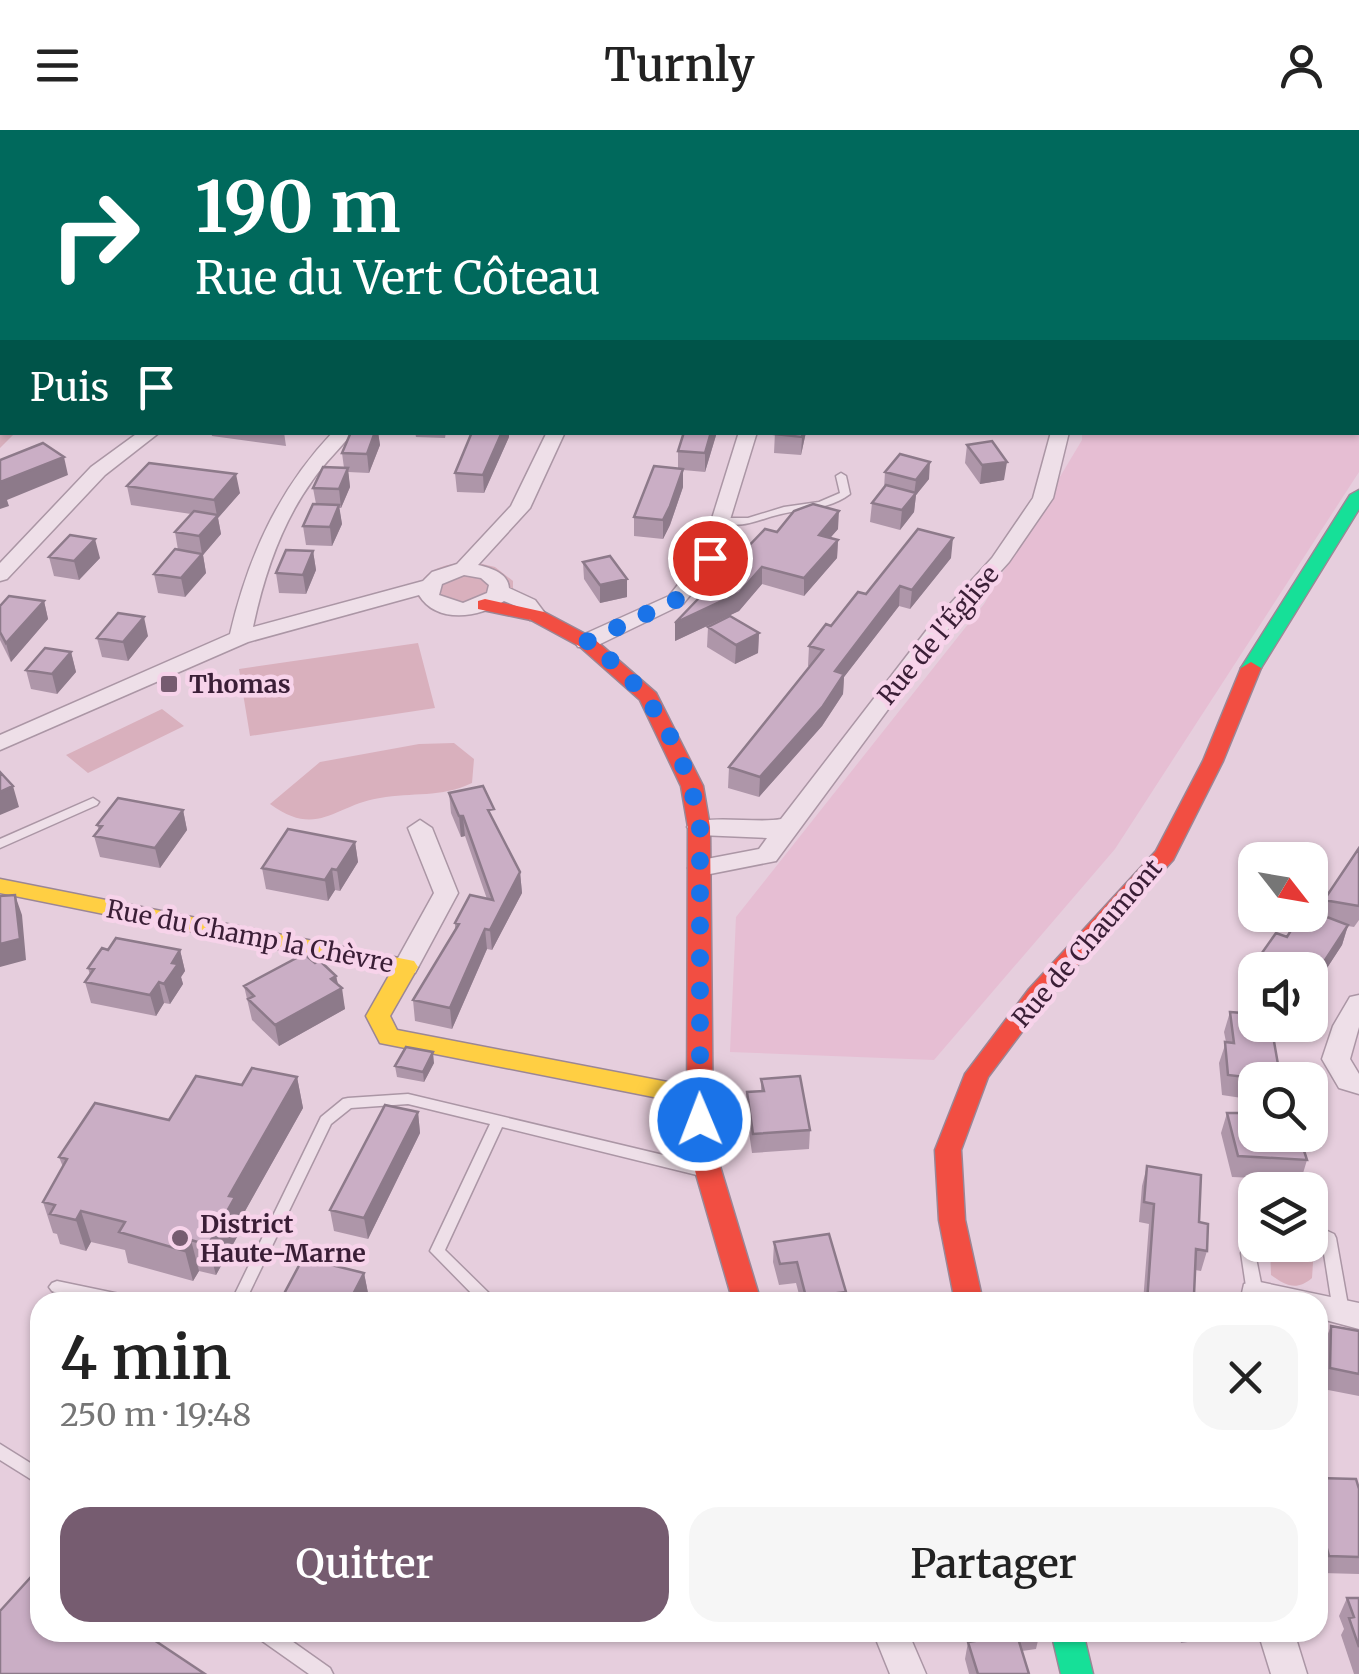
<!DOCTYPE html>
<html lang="fr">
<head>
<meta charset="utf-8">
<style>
	body { margin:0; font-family:Merriweather,serif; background:#f6f6f6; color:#222; height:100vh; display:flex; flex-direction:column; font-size:38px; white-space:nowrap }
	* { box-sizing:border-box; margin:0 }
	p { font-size:32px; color:#767676 }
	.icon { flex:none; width:55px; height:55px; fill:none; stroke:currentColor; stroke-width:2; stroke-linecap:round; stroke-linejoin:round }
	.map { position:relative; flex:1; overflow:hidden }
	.details { position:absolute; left:30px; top:1162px; width:1298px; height:350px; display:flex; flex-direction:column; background:#fff; border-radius:30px; box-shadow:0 2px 8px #0004 }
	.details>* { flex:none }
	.top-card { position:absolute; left:0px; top:0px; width:1360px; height:305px; box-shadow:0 2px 8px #0004; background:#00695c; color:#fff; overflow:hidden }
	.needle { width:65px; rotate:121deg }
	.fabs { position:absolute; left:1238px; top:712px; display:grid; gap:20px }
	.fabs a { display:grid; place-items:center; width:90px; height:90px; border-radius:20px; background:#fff; box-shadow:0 2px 8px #0004; font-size:50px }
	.pin { position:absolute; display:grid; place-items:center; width:85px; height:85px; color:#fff; margin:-42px; border:5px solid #fff; border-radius:50%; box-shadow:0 2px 10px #0007 }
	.me { position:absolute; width:110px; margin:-55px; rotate:359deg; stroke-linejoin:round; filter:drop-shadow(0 0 8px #0008) }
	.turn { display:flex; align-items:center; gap:35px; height:210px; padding:0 30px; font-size:45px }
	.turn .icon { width:130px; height:130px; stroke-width:2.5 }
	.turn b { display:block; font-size:70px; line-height:85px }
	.then { display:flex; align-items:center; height:95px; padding:0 30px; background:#0003; gap:20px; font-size:38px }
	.round { display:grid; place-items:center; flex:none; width:105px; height:105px; border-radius:30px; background:#f6f6f6 }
	.overview { display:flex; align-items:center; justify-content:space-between; height:170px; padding:0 30px }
	h1 { font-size:60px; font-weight:600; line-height:75px }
	.button { display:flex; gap:20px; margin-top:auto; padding:20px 30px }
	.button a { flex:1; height:115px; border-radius:30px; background:#765c70; color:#fff; font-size:40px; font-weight:600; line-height:115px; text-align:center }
	.button a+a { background:#f6f6f6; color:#222 }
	header { display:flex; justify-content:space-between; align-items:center; height:130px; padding:0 30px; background:#fff; font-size:45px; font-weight:600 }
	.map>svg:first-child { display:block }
</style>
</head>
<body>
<header><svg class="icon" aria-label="menu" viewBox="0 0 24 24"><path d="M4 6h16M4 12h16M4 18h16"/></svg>Turnly<svg class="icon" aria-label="person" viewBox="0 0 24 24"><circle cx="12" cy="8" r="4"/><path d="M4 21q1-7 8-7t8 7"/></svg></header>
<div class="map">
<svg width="1359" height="1544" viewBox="0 0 1359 1544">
	<rect width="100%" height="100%" fill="#e6cedd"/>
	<!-- farmland -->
	<path fill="#e6bed3" d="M1314,0H1359V342L1115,719L934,930L730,922L736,787L984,474L1082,310V303L1358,302V2Z"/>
	<!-- green -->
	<path fill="#d9b0bd" d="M0,0H219L2,2V302L15,303L0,318Z
		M474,432L495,437L513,451V463C484,485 445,499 417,466C420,437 449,433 474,432Z
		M418,513L435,578L250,606L239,539Z
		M162,579L184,596L88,643L66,625Z
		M454,613L474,629L472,653C441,668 412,662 380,668C334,675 318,709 270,674L320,632L419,614Z
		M1310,1113L1314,1117L1312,1148C1297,1161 1286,1156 1271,1145L1270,1115Z"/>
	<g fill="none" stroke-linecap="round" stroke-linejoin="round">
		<!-- river -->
		<path fill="#c6c6b6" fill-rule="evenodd" d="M1229,0H1258L1259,2H1230Z
			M1358,60L1359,61V80L1358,79Z"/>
		<defs>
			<path id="lane" d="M841,343L846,346L850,364C829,380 805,378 781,384C759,389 739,401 718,391L723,388H748L784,377L819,372L840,363L836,346Z
				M93,668L99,672L97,675L0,718V709Z
				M408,964L701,1034L706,1036L708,1040L706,1044L701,1046L502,997L445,1120L498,1172H480L430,1121L490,994L408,974L351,978L331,994L245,1172H231L321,987L343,969L348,968Z
				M1310,1093L1334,1104L1336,1108L1349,1181L1346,1185L1341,1187L1336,1185L1333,1181L1322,1111L1310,1106Z
				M1255,1100V1115H1259L1255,1123L1263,1163L1260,1167L1255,1169L1250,1167L1247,1163L1241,1123L1250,1102Z
				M57,1151L129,1166L134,1168L137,1172H101L57,1163L52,1161L49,1157L52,1153Z
				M0,1314L40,1339V1355L0,1330Z
				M255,1502H279L330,1538L333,1544H309L258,1508Z"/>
			<path id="street" d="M638,0H665L666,2H640Z
				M139,302H160L105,345L7,449L0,451V433L91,337Z
				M333,302H353C340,319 324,333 312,351C281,394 264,445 253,497L423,451L432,442L457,434L511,376L547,302H565L530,378L478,435C491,438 508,443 509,458L535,470L547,486L544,490H530L521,478L504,471C480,488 436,494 419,465L248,512L0,620V605L230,504C248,427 278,360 333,302ZM464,445L481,448L489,455L487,463L463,473L439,465L442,454Z
				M739,302H757L717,432L683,474L594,517H578L575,512L578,507L669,466L700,427Z
				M1051,302H1069L1053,368L1009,432L943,505L776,731L700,746L691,744L688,738L691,732L759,719L767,708L699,705L687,697C700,683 758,694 781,689L929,497L992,428L1033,368Z
				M420,690L432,698L458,763L415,843H397L393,837L434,763L408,698Z
				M1359,865V897L1350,929L1359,944V964L1339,958L1322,929L1333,896L1350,867Z
				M1255,1151L1359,1173V1199L1318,1188V1172H1240L1244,1154Z
				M873,1502H908L926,1544H890Z
				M1258,1502H1294L1307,1544H1271Z"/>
			<path id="fast" d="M1359,360V379L1261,538L1251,544L1244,542L1241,538L1350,365Z
				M1051,1502H1083L1093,1544H1061Z"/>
			<path id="slow" d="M1358,220L1359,221V231L1358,230Z
				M0,749L414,831L418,837L390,886L397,900L699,958L708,960L711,967L708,974L699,976L380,913L366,886L391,842L0,763Z"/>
			<path id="jam" d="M485,469L544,482L593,508L656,563L703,656L710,697L713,1013L761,1172H733L687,1013L688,697L681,656L640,570L579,516L531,490L478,479V471Z
				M1251,532L1261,538L1223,631L1173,730L1045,871L988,947L961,1020L965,1090L983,1172H955L939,1090L935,1020L965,944L1029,859L1156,721L1203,631L1241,538Z"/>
		</defs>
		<!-- lane casing -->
		<use href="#lane" stroke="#ab96a5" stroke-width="3"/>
		<!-- street casing -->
		<use href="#street" stroke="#ab96a5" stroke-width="3"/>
		<!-- fast casing -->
		<use href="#fast" stroke="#9b8695" stroke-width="3"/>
		<!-- slow casing -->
		<use href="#slow" stroke="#9b8695" stroke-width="3"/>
		<!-- jam casing -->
		<use href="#jam" stroke="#9b8695" stroke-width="3"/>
		<!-- lane -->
		<use href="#lane" fill="#eedfe8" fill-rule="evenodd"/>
		<!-- street -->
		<use href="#street" fill="#eedfe8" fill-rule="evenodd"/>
		<!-- fast -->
		<use href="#fast" fill="#16e098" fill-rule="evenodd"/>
		<!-- slow -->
		<use href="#slow" fill="#ffcf43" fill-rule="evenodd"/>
		<!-- jam -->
		<use href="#jam" fill="#f24e42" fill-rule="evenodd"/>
	</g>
	<!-- wall -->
	<path fill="#ae96a9" d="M957,0H1153L1159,2H964Z
		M211,302H284L286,316L212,306Z
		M351,302H378L380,315L369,343L348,342L350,357L341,378H339L342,394L332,416L306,415L303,396L316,374L313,358L344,338L342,323Z
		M415,302H446L445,308L416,307Z
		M684,302H717L705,342L683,340V357L670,395L663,409L634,406V387L678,338V321Z
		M775,302H806L801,325L774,323Z
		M509,307L484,363L457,362L455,343Z
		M967,315L1004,350L980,354L965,333Z
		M885,342L929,349L916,365L914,382L900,400L870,392L872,373L884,358Z
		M127,356L240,363L218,388L221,404L203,425L206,443L185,467L158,463L154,444L178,420L175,402L191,384L131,375Z
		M838,399L830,408L838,410L837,428L804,466L762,454L739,481L675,511L777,402Z
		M313,421L316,440L306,464L279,463L276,443Z
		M49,427L100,428L79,450L54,446Z
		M951,428L910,479L899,476L844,547L843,564L822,596L759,667L728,658L729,637L810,536H808L809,516L866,464Z
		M583,432L627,449V467L600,473L584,449Z
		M44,471L48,489L11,532L0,510V476Z
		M708,497L759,503L758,523L735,534L707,517Z
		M148,506L128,531L102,527L97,508Z
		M71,522L76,542L57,564L31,559L26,540Z
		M449,663L495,693L520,742L522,763L492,820L487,819L452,899L415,891L413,870L455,800V793L487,769L465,706L461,707L451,683Z
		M183,680L187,700L160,738L100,727L94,706L99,701L97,695Z
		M355,712L358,732L340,761L335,760L328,771L266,759L262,738Z
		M1359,718V790L1354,797L1348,796L1342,815L1312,861H1310V840H1255V878L1238,870L1243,850L1287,807L1320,784L1324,770Z
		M108,820H180L185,841L181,847L183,854L170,874L164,873L156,886L91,873L85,852L90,845L88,838Z
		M315,833L336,846L345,879L279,916L252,890L244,856Z
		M1230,882L1272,903L1279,940L1276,950H1255V970L1222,965L1219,933L1226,912L1224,902Z
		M434,933L424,952L397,947L395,936Z
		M297,947L303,978L240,1090L242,1098L216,1145L199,1141L193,1151L128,1133L125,1120L91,1112L86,1121L60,1114L57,1104L53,1103L43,1072L63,1037L59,1027L169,990L242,955Z
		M761,949L810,1000L809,1019L752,1023L746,981L747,962L761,961Z
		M418,982L420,1003L368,1109L334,1101L330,1080Z
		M1227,983L1307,1030L1301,1050L1232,1047L1221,1003Z
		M1147,1036L1199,1092L1207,1121L1201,1141L1195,1140L1194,1165L1205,1172H1143L1149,1094L1139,1092L1142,1056Z
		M774,1112L846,1162L845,1172H801L796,1153L779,1155L773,1132Z
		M364,1143L368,1163L363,1172H288L285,1162Z
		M1331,1196L1359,1201V1266L1323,1259V1216Z
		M1318,1348L1359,1359V1444L1322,1443L1318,1428Z
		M1347,1468H1359V1544H1354L1341,1505L1344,1499L1339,1486Z
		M992,1502H1040L1036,1519L1022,1521L1029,1544H969L965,1529L968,1512L993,1508Z
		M1178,1502H1230L1228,1506L1181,1513Z"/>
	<!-- shaded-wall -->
	<path fill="#8d7a8a" d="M820,0H846L841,2H815Z
		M375,302H378L380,315L369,343L367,324Z
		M502,302H509V307L484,363L483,345Z
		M711,302H717L705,342V323Z
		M803,302H806L801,325L802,307Z
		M64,327L68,345L7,370L9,376L0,379V352Z
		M930,332L929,349L916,365L914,382L900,400L902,380L914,365L916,350Z
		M1007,332L1004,350L980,354L982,335Z
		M348,338L350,357L341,378L339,359Z
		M683,339V357L670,395L663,409V390Z
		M236,344L240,363L218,388L221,404L203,425L206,443L185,467L181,448L202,424L199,406L217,386L214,370Z
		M339,375L342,394L332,416L330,397Z
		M839,381L838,399L818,422L819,405Z
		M953,408L951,428L910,479L912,460Z
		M95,409L100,428L79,450L74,431Z
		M838,410L837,428L804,466V448Z
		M313,421L316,440L306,464L303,445Z
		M762,437V454L739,481L675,511V493Z
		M627,449V467L600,473V455Z
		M900,456L899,476L844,547L843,564L822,596L759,667L760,647L835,541Z
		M44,471L48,489L11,532L6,513Z
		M144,487L148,506L128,531L123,512Z
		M759,503L758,523L735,534L736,515Z
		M71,522L76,542L57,564L52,544Z
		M13,656L19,677L0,685V662Z
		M183,680L187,700L160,738L155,718Z
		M459,686H463L465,706L461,707Z
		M355,712L358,732L340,761L337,740Z
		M332,739L335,760L328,771L325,750Z
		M520,742L522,763L492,820L490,800Z
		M15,765L22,785L26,830L0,837V814Z
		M1348,795L1342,815L1312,861L1318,841Z
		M485,799L487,819L452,899L450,878Z
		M180,820L185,841L181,847L183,854L170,874L164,854L172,833Z
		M336,846L339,860L342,858L345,879L279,916L275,895Z
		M159,852L164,873L156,886L150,865Z
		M433,922L434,933L424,952L423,942Z
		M297,947L303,978L240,1090L242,1098L216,1145L208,1115L229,1066Z
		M418,982L420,1003L368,1109L364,1088Z
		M81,1081L91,1112L86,1121L76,1090Z
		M191,1110L199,1141L193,1151L185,1121Z
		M364,1143L368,1163L363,1172H349Z"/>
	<!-- building -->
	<path fill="#caaec5" stroke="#8d7a8a" stroke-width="2.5" d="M714,0H820L815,2H711Z
		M997,0H1153L1159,2H1004Z
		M351,302H375L367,324L342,323Z
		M472,302H502L483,345L455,343Z
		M684,302H711L705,323L678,321Z
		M775,302H803L802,307L774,304Z
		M992,311L1007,332L982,335L967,315Z
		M43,313L64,327L0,352V330Z
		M900,324L930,332L916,350L885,342Z
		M149,333L236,344L214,370L127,356Z
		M654,336L683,339L670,376L663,390L634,387Z
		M323,337L348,338L339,359L313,358Z
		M886,355L916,363L902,380L872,373Z
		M313,374L339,375L330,397L303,396Z
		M813,374L839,381L819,405L838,410L804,448L762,437L739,463L675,493L765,399L777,402L794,381Z
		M194,381L218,385L199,406L175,402Z
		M918,399L953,408L912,460L900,456L835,541L844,544L823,576L760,647L729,637L823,520L809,516L826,494L831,496L858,462L866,464Z
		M70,405L95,409L74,431L49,427Z
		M175,419L202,424L181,448L154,444Z
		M286,420L313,421L303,445L276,443Z
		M610,426L627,449L600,455L583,432Z
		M9,466L44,471L6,513L0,502V476Z
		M118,483L144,487L123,512L97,508Z
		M730,486L759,503L736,515L708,497Z
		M45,518L71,522L52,544L26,540Z
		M0,642L13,656L0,662Z
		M483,656L494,679L488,680L520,742L490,800L485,799L450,878L413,870L459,794L455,793L470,765L493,770L463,686H459L449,663Z
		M118,668L183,680L155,718L94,706L102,696L97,695Z
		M288,699L355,712L337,740L332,739L325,750L262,738Z
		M1359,718V776L1324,770Z
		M15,765L20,809L0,814V766Z
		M1314,782L1348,795L1318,841L1311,838L1309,840H1255V855L1243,850L1276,803L1287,807L1298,789L1307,793Z
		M116,808L180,820L172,833L178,834L164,854L159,852L150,865L85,852L94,839L88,838L102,818L108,820Z
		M304,824L315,833L319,830L336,846L331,849L342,858L275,895L248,869L254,866L244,856Z
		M1230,882L1255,884V895H1271L1268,900H1272L1279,940L1269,939L1270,950L1228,945L1225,912L1234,913Z
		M406,917L433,922L423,942L395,936Z
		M252,938L297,947L229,1066L235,1067L208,1115L191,1110L185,1121L119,1102L125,1092L81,1081L76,1090L50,1084L55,1075L43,1072L67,1029L59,1027L95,973L169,990L196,946L242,955Z
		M800,946L810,1000L753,1004L747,962L764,961L761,949Z
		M385,975L418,982L364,1088L330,1080Z
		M1227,983H1255V1005H1299L1307,1030L1238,1026Z
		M1147,1036L1201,1045L1199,1092L1208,1094L1207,1121L1196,1119L1194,1165L1205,1167V1172H1147L1154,1074L1144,1072Z
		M829,1104L846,1162L806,1167L797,1132L780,1134L774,1112Z
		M303,1128L364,1143L349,1172H331L285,1162Z
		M1331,1196L1359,1201V1244L1330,1238Z
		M1318,1348L1356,1349L1359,1359V1427L1329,1426L1318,1386Z
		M40,1437V1502H142L205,1544H0V1481Z
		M1347,1468H1359V1517L1349,1488L1354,1487Z
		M1000,1502H1032L1017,1505L1029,1544H978L968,1512L1002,1507Z"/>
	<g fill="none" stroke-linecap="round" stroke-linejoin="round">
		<!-- route -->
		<path stroke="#1a73e8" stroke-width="18" stroke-dasharray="0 32.4" d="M700,990V697C687,622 650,554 586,512L676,470L710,428"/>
	</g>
	<!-- markers -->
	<g fill="#765c70" stroke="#f7d3ea" stroke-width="4">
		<rect x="159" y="544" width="20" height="20" rx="5"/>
		<circle cx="180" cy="1108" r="10"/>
	</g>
	<g text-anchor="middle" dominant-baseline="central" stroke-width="9" stroke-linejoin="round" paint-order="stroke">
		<!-- street labels -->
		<g font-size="25" fill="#3a1e36" stroke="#f7d3ea">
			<text transform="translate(938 505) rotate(-50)">Rue de l'Église</text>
			<text transform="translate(250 806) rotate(11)">Rue du Champ la Chèvre</text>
			<text transform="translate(1087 813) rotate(-49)">Rue de Chaumont</text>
		</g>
		<!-- poi labels -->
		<g font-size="25" font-weight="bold" fill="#3a1e36" stroke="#f7d3ea" text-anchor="start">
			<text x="189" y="554">Thomas</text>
			<text x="200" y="1094">District<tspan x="200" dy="29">Haute-Marne</tspan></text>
		</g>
	</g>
</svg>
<div class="fabs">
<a><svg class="needle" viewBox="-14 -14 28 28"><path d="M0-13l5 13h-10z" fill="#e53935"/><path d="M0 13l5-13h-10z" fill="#767676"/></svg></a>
<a><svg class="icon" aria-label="sound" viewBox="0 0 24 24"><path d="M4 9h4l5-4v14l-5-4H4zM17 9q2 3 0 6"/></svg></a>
<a><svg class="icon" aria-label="search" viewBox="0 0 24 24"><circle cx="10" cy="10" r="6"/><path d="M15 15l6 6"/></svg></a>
<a><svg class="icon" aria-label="layers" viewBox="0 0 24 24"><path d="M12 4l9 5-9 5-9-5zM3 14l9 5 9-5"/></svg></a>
</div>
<div class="pin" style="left:710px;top:428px;background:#d93025"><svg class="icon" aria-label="arrive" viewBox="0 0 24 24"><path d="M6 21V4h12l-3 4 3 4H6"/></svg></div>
<svg class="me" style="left:700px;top:990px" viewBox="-20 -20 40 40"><circle r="17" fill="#1a73e8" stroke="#fff" stroke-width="3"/><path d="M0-11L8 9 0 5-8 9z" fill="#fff"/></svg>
<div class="top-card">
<div class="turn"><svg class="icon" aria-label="right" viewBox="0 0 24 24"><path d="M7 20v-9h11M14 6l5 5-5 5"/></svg><div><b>190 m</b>Rue du Vert Côteau</div></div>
<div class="then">Puis<svg class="icon" aria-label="arrive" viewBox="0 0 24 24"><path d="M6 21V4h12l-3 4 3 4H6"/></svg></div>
</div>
<section class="details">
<div class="overview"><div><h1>4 min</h1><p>250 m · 19:48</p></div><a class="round"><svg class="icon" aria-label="close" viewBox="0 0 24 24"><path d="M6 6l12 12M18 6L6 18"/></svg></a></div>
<div class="button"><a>Quitter</a><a>Partager</a></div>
</section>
</div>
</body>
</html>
